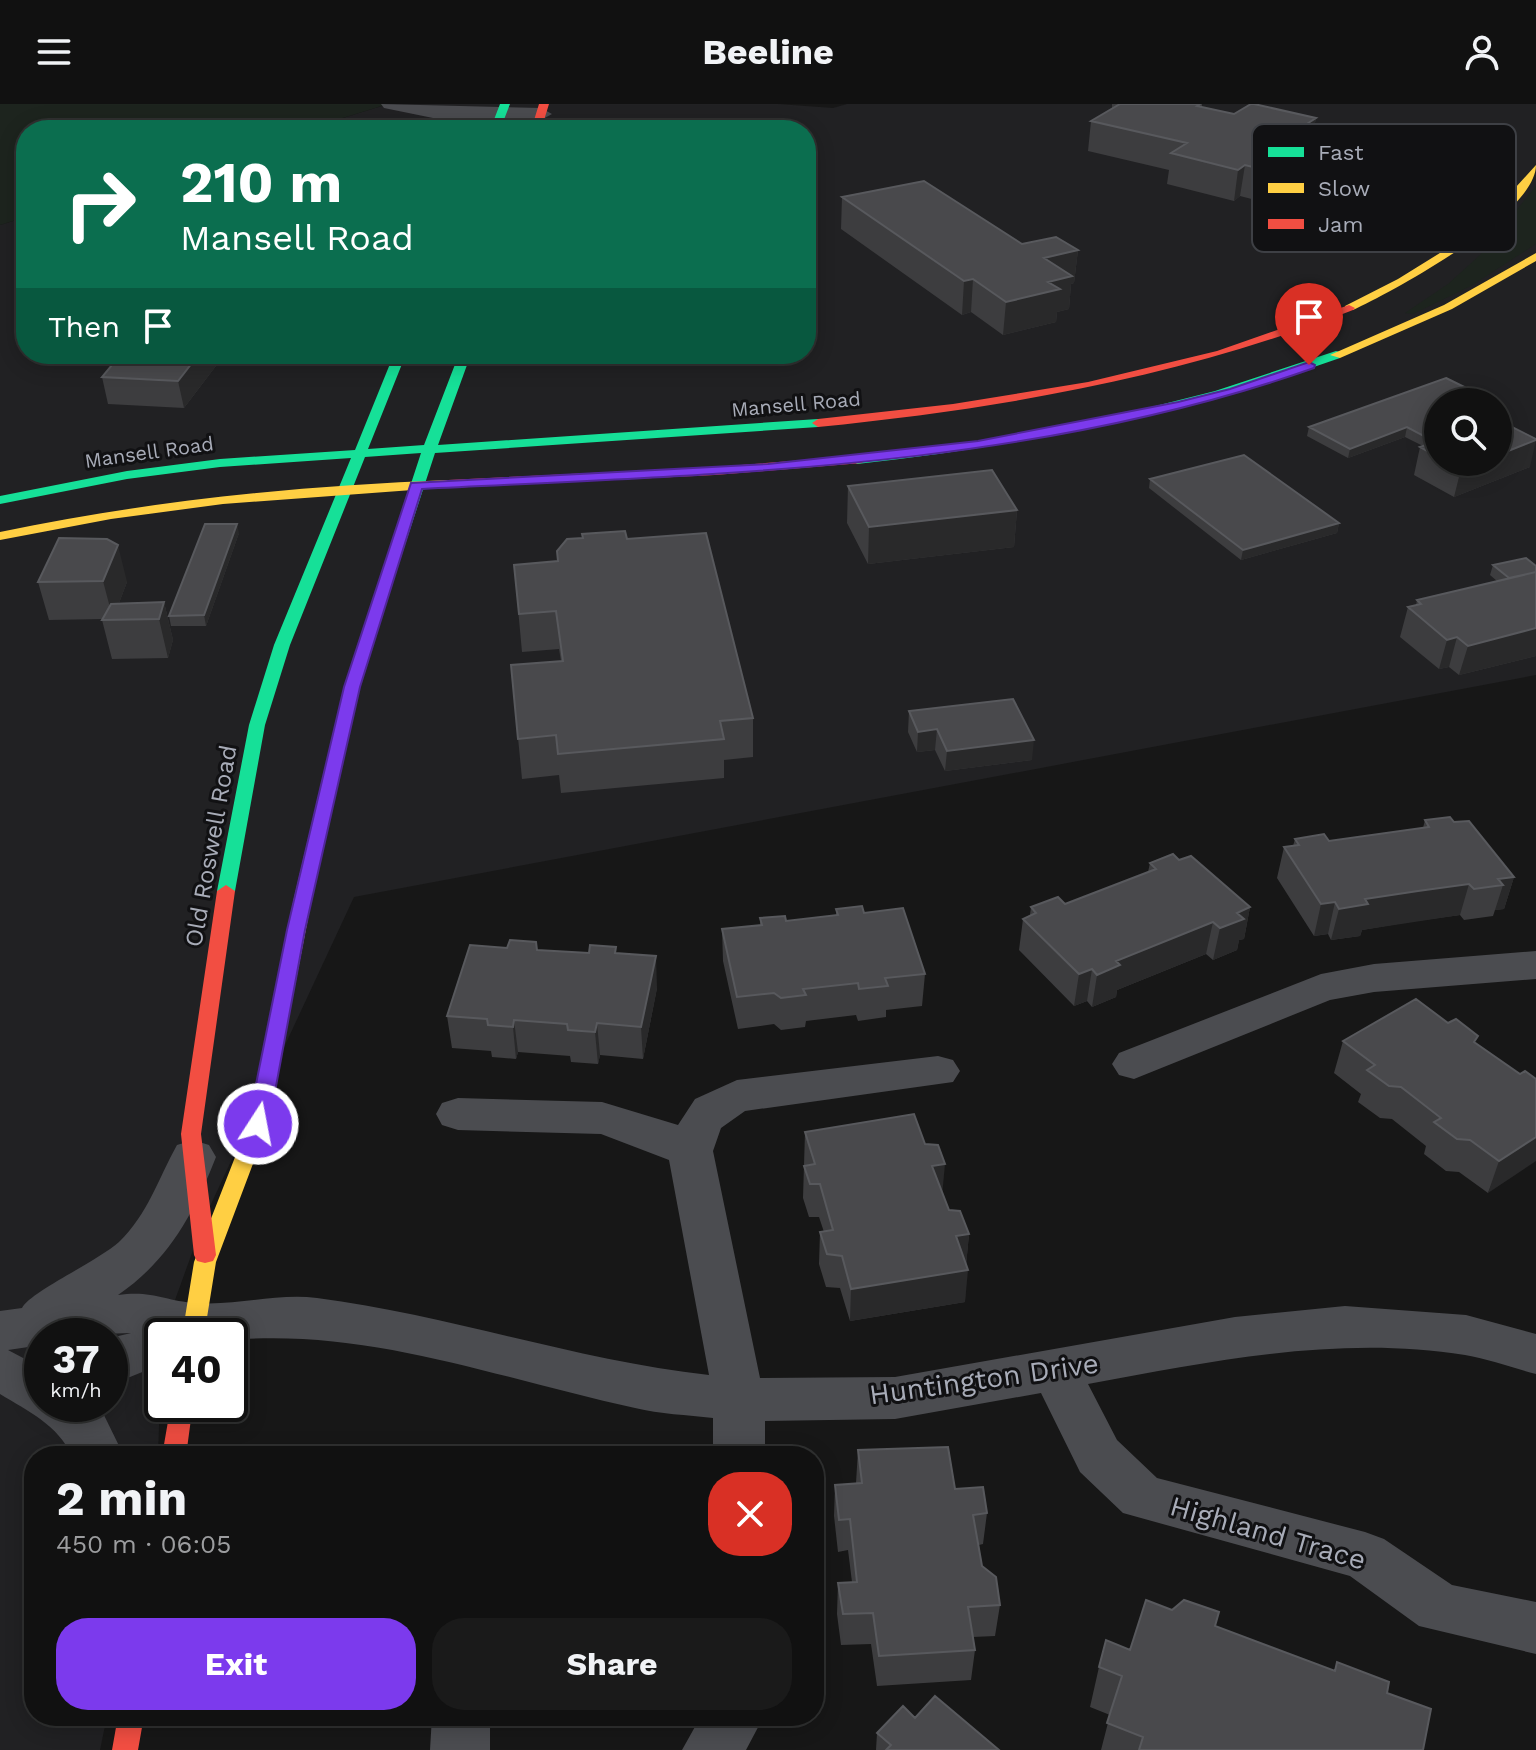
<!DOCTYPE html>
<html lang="en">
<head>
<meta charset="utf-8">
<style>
	body { margin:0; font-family:"Work Sans",sans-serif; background:#1a1a1a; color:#f1f3f6; height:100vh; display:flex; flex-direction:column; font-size:30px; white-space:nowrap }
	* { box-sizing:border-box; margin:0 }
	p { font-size:26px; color:#9c9d9f }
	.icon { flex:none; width:44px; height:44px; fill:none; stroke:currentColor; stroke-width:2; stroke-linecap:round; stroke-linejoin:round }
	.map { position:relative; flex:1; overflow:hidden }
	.panel { position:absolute; left:24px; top:1342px; width:800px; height:280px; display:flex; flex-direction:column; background:#111; border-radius:32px; box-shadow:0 4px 20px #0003,0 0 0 2px #303131 }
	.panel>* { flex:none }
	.top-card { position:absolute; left:16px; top:16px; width:800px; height:244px; border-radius:32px; box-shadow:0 4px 20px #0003,0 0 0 2px #303131; background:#0b6e4f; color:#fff; overflow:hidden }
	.controls { position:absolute; left:1424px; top:284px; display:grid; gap:16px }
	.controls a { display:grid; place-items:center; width:88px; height:88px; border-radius:50%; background:#111; box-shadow:0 4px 20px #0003,0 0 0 2px #303131; font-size:40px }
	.speed { position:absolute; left:24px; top:1214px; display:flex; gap:16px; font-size:40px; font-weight:700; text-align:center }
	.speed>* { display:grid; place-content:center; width:104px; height:104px; border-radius:50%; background:#111; box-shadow:0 4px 20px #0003,0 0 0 2px #303131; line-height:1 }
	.speed small { font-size:20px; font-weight:400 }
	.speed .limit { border:4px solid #111; border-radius:12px; background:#fff; color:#111 }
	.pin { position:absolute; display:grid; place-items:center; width:68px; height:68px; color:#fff; margin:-82px -34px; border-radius:50% 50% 50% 0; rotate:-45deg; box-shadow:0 0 8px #0007 }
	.pin .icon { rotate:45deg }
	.me { position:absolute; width:88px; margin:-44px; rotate:11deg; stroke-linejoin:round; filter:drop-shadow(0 0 6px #0008) }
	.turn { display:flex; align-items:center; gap:28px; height:168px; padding:0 32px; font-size:36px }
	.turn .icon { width:104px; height:104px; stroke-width:2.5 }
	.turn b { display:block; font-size:56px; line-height:68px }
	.then { display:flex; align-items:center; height:76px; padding:0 32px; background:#0003; gap:16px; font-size:30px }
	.round { display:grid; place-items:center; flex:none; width:84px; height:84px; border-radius:32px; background:#1a1a1a }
	.head { display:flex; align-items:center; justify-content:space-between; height:136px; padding:0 32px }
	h1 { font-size:48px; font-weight:700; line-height:60px }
	.cta { display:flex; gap:16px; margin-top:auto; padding:16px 32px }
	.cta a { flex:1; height:92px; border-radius:32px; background:#7c3aed; color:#fff; font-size:32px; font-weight:700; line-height:92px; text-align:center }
	.cta a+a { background:#1a1a1a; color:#f1f3f6 }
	header { display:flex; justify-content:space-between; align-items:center; height:104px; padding:0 32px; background:#111; font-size:36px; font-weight:700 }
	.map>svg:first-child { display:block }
</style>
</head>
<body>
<header><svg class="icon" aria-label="menu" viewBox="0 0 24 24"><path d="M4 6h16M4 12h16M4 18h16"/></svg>Beeline<svg class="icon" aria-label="person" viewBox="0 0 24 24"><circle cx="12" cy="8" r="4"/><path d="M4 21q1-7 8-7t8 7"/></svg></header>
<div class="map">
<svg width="1536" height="1646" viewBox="0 0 1536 1646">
	<rect width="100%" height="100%" fill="#171717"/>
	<!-- built -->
	<path fill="#212123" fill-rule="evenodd" d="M388,0H778L833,4L847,0H1536V571L354,793L205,1113L162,1232L158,1352H34V1612H107L100,1646H0V121L26,113V250H806V26H304ZM1438,298H1498V358H1438ZM42,1232H110V1300H42Z"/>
	<!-- green -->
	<path fill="#1d241e" d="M0,0H388L304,26H26V113L0,121Z
		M1536,82V140L1471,182L1413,210L1405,209L1448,180L1480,151Z"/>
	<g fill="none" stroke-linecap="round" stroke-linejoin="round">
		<!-- street -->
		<path fill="#4b4c50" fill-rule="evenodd" d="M381,0L541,4L552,10L541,16L433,14L384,4Z
			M1536,847V875L1374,888L1330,896L1134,975L1119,971L1112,960L1119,949L1321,870L1374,860Z
			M938,952L953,956L960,967L953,978L745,1007L721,1024L713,1047L760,1274L895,1273L1235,1213L1345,1202L1466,1211L1536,1230V1270C1513,1264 1489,1255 1465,1251C1338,1231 1213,1257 1088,1280L1117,1336L1157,1374L1365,1428L1384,1435L1452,1481L1536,1498V1550L1419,1522L1350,1472L1123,1409L1080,1368L1041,1289L895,1315L765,1317V1352H713V1314C687,1311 660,1310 635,1304C500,1275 370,1224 230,1236V1232H162V1260L130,1273L110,1276V1234L131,1229L42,1232V1241L8,1246L42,1264V1300H95L101,1305L124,1352H72C58,1321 28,1307 0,1290V1207L22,1204C30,1188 98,1157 119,1138C148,1110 158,1075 177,1041L193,1036L209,1041L216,1053C194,1109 169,1156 118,1191C152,1186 165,1197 196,1199C236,1202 276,1189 317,1194C449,1211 576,1256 709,1271L669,1056L601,1030L458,1026L442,1021L436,1010L442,999L458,994L602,998L678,1021L695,995L737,976Z
			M432,1612H490V1646H430Z
			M701,1612H764L746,1646H682Z"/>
		<!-- fast -->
		<path fill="#16e098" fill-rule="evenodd" d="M500,0H510L500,26H490Z
			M1336,247L1340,248V254C1183,310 1023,342 857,360L850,356L857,352L979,337L1100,316L1215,287Z
			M394,250H406L368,345L424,341L459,250H471L438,341L818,315L824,319L818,323L435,349L384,505L377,509L370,505L421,349L365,353L290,541L265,621L235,787L226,793L220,791L217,787L249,621L274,541L351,354L220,363L127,375L0,400V392L127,367L220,355L355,346Z"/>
		<!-- slow -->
		<path fill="#ffcf43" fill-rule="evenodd" d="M1536,61C1536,110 1394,187 1353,206H1345V202L1398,175L1448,144L1494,107Z
			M1536,149V157L1452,205L1340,254L1330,251L1444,201Z
			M448,376L453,377V383L223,400L111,415L0,436V428C148,397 297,382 448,376Z
			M303,788L312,794L268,1020L216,1158L204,1232H182L194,1158L248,1020L294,794Z"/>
		<!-- jam -->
		<path fill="#f24e42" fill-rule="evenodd" d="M539,0H549L541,26H531Z
			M1349,201L1355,204L1353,206C1178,274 1004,304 818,323L812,319L818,315L953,300L1088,278L1217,247Z
			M857,352L864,356L862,359L715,371L448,384L441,380L448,376L715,363Z
			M377,501L384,505L360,583L312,794L303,800L294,794L344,583L370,505Z
			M226,781L235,787L201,1030L216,1151L213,1157L205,1159L197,1157L194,1151L181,1030L217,787Z
			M171,1300H193L186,1352H162Z
			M118,1612H144L138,1646H112Z"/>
	</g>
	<!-- wall -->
	<path fill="#3d3d3f" d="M1112,0H1202V3L1234,10L1316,14L1313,28L1338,34L1336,43L1352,47L1346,77L1303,108L1240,92L1234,97L1167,80L1169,66L1088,47L1091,17L1112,5Z
		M842,93L1022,140L1078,146L1074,179L1071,180L1069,205L1057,208L1056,218L1003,231L971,208L962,211L841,125Z
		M121,250H225L184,304L108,300L102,273Z
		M1438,298V358H1498L1530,363L1454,393L1414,371L1420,343L1423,342L1405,333L1348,354L1307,332L1309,323Z
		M1150,375L1339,419L1337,429L1241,456L1149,384Z
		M848,382L1017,406L1014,443L868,460L847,419Z
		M239,429L206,522H171L169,512Z
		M59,434L127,478L119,499L164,498L173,536L168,554L112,555L102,516L103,515L49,516L38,478Z
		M627,435L753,614V653L724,656V674L561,689L559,671L522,675L511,561L561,557L559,545L522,548L514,461L557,457Z
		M1493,461L1536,462V552L1459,571L1449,563L1439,565L1400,533L1408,503L1416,501L1417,496L1497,477L1490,471Z
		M909,607L1032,656L945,667L935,646L917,648L908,628Z
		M1425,716L1454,718L1514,773L1504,805L1495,806L1493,812L1464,816L1460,811L1409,818L1362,826L1360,832L1331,836L1328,830L1314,832L1277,774L1284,743L1293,742L1295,735L1329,737L1423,724Z
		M1179,756L1250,803L1244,835L1239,836L1237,846L1213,856L1206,850L1117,886L1116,893L1092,903L1087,897L1074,902L1019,846L1023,815L1030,811L1031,803L1065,800L1148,768L1150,759Z
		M836,805L925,870L922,902L886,906V913L858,917L856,911L806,917L805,923L781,926L774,920L738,925L723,857L722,825L760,821V814L786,817L836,812Z
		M537,846L617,850L657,884L643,955L600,951L598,960L571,958L570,952L518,948L516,955L492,953L491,947L452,944L447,912Z
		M1343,937L1476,939L1520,970L1536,975L1488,1089L1459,1068L1446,1067L1424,1050L1426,1042L1392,1015L1380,1014L1358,998L1361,990L1334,969Z
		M805,1028L942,1089L949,1106L969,1130L966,1161L965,1198L850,1217L840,1184L826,1183L819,1160L820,1128H824L819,1113H809L803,1094Z
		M858,1346L955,1385L987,1409L983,1440L979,1441L982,1462L1000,1501L995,1532L973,1533L975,1546L971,1576L877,1582L871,1540L841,1541L837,1510L838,1479L852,1478L848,1446L838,1448L834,1412L835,1381L856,1379Z
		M1172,1506L1219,1508L1215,1522L1334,1567L1337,1558L1387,1589L1423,1646H1101L1110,1611L1090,1603L1099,1563L1130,1546Z
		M915,1614L999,1646H876L877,1629Z"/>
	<!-- shaded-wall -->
	<path fill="#29292a" d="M1316,14L1310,43L1299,25Z
		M1338,34L1333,60L1352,47L1346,77L1303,108L1309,77L1327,41Z
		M1245,61L1240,92L1234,97L1238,66Z
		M1078,146L1074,179L1071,180L1069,205L1057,208L1056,218L1003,231L1006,198L1044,154Z
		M973,175L971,208L962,211L964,177Z
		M199,250H225L184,304L178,277Z
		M1407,323L1405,333L1348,354L1350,345Z
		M1536,336L1530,363L1454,393L1461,365L1479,358H1498V351Z
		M1017,406L1014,443L868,460L869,423Z
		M1339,419L1337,429L1241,456L1243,446Z
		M237,420L239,429L206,522L204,511Z
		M118,441L127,478L113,515L103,477Z
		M164,498L173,536L168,554L159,515Z
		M1536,524V552L1459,571L1468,542Z
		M1457,533L1449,563L1439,565L1447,536Z
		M937,625L935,646L917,648L918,628Z
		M1034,636L1032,656L945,667L947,647Z
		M1514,773L1504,805L1495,806L1503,781L1498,775Z
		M1469,780L1460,811L1362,826L1360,832L1331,836L1339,805L1365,795Z
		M1335,798L1328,830L1314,832L1321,800Z
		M1250,803L1244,835L1239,836L1237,846L1213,856L1220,824L1237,809Z
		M1213,818L1206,850L1117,886L1116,893L1092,903L1097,871L1116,857Z
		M656,852L657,884L643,955L641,923Z
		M1092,865L1087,897L1074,902L1079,870Z
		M514,916L518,948L516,955L513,923Z
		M597,919L600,951L598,960L595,928Z
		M1536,1033V1057L1488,1089L1499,1057Z
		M945,1060L942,1092L932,1062Z
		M969,1130L966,1163L956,1132Z
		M968,1166L965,1198L850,1217L851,1185Z"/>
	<!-- building -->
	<path fill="#49494c" stroke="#58595d" stroke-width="2" d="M1120,0H1200L1197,2L1234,10L1251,0H1254L1316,14L1299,25L1338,34L1327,41L1352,47L1309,77L1245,61L1238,66L1171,49L1187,39L1091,17Z
		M924,77L1022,140L1056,133L1078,146L1044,154L1072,172L1048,178L1060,185L1006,198L973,175L964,177L842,93Z
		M121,250H199L178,277L102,273Z
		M1446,274L1487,294L1476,298H1438V312L1434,314L1438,316V337L1435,338L1407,323L1350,345L1309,323Z
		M1498,316L1536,335V336L1498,351Z
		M1438,337V353L1420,343Z
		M1244,351L1339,419L1243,446L1150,375Z
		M1448,358H1479L1461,365Z
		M992,366L1017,406L869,423L848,382Z
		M205,420H237L204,511L169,512Z
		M625,427L627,435L706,429L753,614L720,617L724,635L558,650L556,631L518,635L511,561L563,557L556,507L519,510L514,461L558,457L557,447L567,435L583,434L582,430Z
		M59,434L107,435L118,441L103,477L38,478Z
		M1526,454L1536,462V468L1509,474L1493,461Z
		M1536,468V524L1468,542L1457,533L1447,536L1408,503L1421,500L1417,496Z
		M164,498L159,515L102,516L111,500Z
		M1013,595L1034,636L947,647L937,625L918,628L909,607Z
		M1450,713L1454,718L1469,717L1514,773L1498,775L1503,781L1474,785L1469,780L1418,787L1365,795L1368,800L1339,805L1335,798L1321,800L1284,743L1299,741L1295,735L1324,730L1329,737L1429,723L1425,716Z
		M1173,750L1179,756L1191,752L1250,803L1237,809L1244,815L1220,824L1213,818L1116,857L1120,861L1097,871L1092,865L1079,870L1023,815L1036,809L1031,803L1058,793L1065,800L1156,765L1150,759Z
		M862,802L864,809L903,804L925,870L885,874L888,882L859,885L858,879L803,885L806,891L781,894L774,889L737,893L722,825L762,821L760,814L785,812L786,817L838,811L836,805Z
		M510,836L536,838L537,846L589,849L590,841L616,843L615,849L656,852L641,923L597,919L595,928L568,926L567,920L514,916L513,923L488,921L487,915L447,912L470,841L507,844Z
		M1416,895L1448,919L1456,915L1478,932L1474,938L1520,970L1525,967L1536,975V1033L1499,1057L1470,1036L1457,1035L1434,1018L1441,1014L1401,983L1389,982L1367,966L1375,961L1343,937Z
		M914,1010L925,1040L938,1041L945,1060L932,1062L949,1106L960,1107L969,1130L956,1132L968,1166L851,1185L842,1152L827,1150L820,1128L833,1126L820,1080H810L804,1062L815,1060L805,1028Z
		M948,1343L955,1385L983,1383L987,1409L973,1411L982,1462L996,1473L1000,1501L968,1503L975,1546L879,1552L873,1509L843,1510L838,1479L857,1478L850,1415L839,1416L835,1381L862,1379L858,1346Z
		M1146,1496L1172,1506L1184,1496L1219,1508L1215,1522L1335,1567L1337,1558L1389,1578L1387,1589L1431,1605L1423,1646H1139L1143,1633L1107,1619L1122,1572L1099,1563L1106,1536L1130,1546Z
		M935,1592L999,1646H886L891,1641L877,1629L903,1602L915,1614Z"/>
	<!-- route -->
	<path fill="#7c3aed" stroke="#51269a" stroke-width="2" d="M1309,258L1315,261L1314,264C1028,365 721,370 422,385L360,583L305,826L269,1020L266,1025H251L248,1020L287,826L344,583L411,379L768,360L978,337L1178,298L1230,285Z"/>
	<g text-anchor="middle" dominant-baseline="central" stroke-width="6" stroke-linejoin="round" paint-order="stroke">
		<!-- far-street labels -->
		<g font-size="20" fill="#a8acb8" stroke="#111113">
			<text transform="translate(796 300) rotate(-5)">Mansell Road</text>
			<text transform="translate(149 348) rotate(-8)">Mansell Road</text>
		</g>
		<!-- street labels -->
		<g font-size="24" fill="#a8acb8" stroke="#111113">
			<text transform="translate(211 742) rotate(-80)">Old Roswell Road</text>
		</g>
		<!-- near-street labels -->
		<g font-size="28" fill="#a8acb8" stroke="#111113">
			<text transform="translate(984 1275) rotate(-8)">Huntington Drive</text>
			<text transform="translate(1268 1429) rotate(16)">Highland Trace</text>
		</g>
	</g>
	<!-- legend -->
	<rect x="1252" y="20" width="264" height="128" rx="12" fill="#111113" stroke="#3e4045" stroke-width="2"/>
	<rect x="1268" y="43" width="36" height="10" fill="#16e098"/>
	<rect x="1268" y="79" width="36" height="10" fill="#ffcf43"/>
	<rect x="1268" y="115" width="36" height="10" fill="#f24e42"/>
	<g font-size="22" fill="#a8acb8">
		<text x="1318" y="56">Fast</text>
		<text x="1318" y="92">Slow</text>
		<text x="1318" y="128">Jam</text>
	</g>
</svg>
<div class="controls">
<a><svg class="icon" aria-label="search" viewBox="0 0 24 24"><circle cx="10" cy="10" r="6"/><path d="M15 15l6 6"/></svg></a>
</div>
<div class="speed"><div>37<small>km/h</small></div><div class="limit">40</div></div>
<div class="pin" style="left:1309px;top:261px;background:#d93025"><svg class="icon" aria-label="arrive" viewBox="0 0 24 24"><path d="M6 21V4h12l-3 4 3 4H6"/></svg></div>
<svg class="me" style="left:258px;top:1020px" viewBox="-20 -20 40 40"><circle r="17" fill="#7c3aed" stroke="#fff" stroke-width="3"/><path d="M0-11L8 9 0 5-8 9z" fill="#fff"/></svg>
<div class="top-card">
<div class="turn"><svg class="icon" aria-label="right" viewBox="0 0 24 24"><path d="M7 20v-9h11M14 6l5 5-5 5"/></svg><div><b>210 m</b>Mansell Road</div></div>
<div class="then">Then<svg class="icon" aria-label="arrive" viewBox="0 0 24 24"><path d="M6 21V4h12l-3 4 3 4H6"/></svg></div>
</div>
<section class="panel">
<div class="head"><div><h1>2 min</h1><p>450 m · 06:05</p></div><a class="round" style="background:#d93025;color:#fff"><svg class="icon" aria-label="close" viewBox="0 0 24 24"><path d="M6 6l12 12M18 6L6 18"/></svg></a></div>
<div class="cta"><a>Exit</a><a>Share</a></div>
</section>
</div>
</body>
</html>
